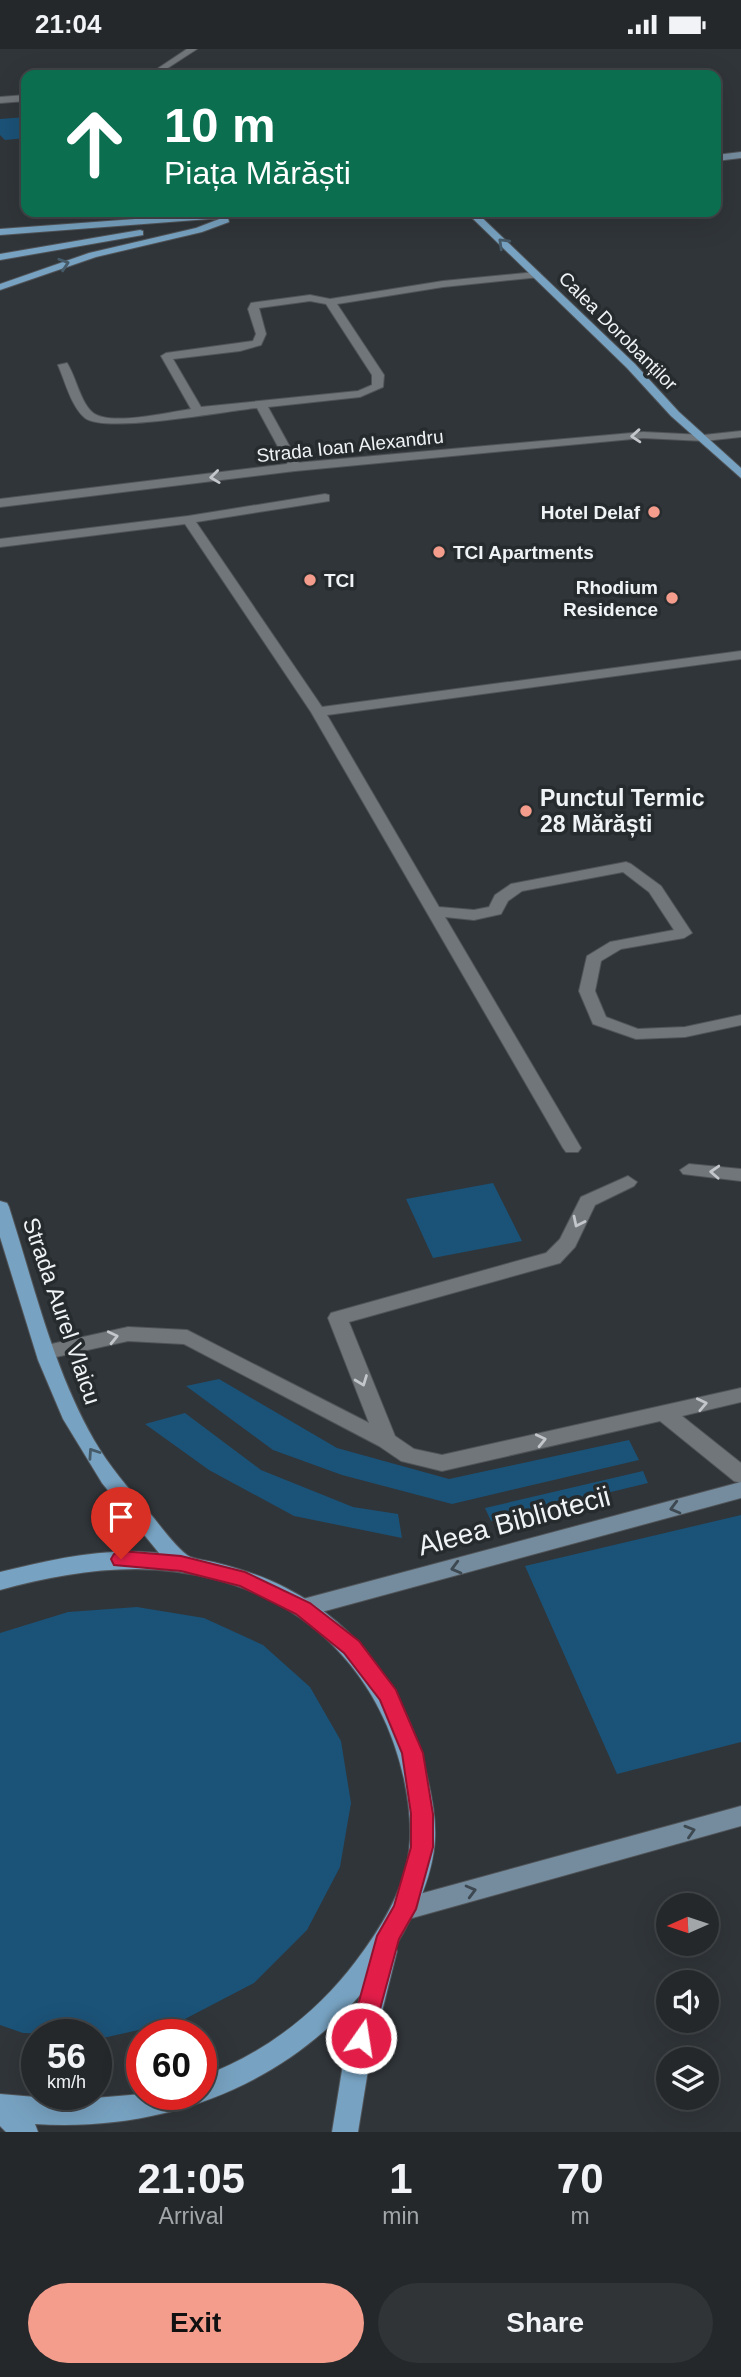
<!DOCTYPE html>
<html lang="en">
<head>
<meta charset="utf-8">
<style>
	body { margin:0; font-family:Arial,sans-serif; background:#303437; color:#f1f3f6; height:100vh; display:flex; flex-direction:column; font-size:26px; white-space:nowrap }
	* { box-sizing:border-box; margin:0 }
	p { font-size:23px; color:#a3a6a9 }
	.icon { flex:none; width:38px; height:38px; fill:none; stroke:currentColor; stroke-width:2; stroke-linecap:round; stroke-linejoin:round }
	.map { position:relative; height:2083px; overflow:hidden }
	.side { display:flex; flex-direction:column; background:#24282b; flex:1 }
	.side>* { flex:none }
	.hud { position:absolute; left:21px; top:21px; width:700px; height:147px; border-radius:14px; box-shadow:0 7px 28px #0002,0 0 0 2px #414447; background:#0b6e4f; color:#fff; overflow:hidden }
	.needle { width:46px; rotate:267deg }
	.controls { position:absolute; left:656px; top:1844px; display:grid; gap:14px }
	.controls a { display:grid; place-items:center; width:63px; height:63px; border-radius:50%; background:#24282b; box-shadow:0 7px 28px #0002,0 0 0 2px #414447; font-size:35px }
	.speed { position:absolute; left:21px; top:1970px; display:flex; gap:14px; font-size:35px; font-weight:700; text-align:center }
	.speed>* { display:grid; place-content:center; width:91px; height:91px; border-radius:50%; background:#24282b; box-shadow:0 7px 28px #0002,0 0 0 2px #414447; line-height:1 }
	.speed small { font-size:18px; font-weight:400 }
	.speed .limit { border:10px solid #d22; background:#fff; color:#111 }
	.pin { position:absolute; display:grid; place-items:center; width:60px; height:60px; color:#fff; margin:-72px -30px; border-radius:50% 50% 50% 0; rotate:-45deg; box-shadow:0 0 7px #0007 }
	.pin .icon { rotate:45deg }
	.me { position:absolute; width:77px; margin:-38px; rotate:13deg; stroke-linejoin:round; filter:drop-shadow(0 0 5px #0008) }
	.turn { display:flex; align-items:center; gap:24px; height:147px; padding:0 28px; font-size:32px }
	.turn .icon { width:91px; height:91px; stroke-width:2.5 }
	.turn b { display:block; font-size:49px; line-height:60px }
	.eta { display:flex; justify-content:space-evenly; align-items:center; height:119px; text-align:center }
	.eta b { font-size:42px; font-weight:700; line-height:49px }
	.button { display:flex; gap:14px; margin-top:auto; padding:14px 28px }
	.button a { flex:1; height:80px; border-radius:42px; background:#f49d8c; color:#111; font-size:28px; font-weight:700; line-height:80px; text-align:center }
	.button a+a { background:#303437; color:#f1f3f6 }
	.status { display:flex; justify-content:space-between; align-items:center; height:49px; padding:0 35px; background:#24282b; direction:ltr }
	.status svg { height:19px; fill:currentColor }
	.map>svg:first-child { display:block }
</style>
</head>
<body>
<div class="status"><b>21:04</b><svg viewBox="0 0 49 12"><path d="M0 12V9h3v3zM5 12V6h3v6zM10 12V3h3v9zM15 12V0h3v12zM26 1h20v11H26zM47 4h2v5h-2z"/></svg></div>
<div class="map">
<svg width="741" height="2083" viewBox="0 0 741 2083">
	<rect width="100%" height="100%" fill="#303539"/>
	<!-- green -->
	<path fill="#1b5277" d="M26,68V89L5,91L0,86V70Z
		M493,1134L522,1192L433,1209L406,1150Z
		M219,1330L337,1399L449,1430L629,1391L639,1411L452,1455L342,1426L273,1401L186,1337Z
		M185,1364L261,1421L353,1458L398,1465L402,1489L294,1467L209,1421L145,1375Z
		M643,1422L648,1434L491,1472L485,1459Z
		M741,1466V1693L617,1725L525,1517Z
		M137,1558L204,1569L263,1596L310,1638L341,1692L351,1754L340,1818L307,1881L254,1934L183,1971L103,1989H96V1986L23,1984L0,1976V1584L68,1563Z"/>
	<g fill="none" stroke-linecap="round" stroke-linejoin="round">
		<defs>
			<path id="service" d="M536,223L540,224V228L443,238L337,255L384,326L383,338L360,348L268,358L301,418L295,422L289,418L257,359C226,362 105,385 85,369C71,357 65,332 58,316L67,314C76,328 80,352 92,363C108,378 170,363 191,360L161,307L166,304L253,292L256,285L248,260L251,254L310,246L330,250L443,232ZM310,252L326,255L372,326V336L358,342L201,358L173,310L240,302L261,296L266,285L259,259Z
				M325,445L329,446V452L196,473L322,658L741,602V610L327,666L439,858L474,861L489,858L495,846L511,835L626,813L631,815L661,837L692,884L684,889L621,900L601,912L595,942L606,968L638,980L685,978L741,966V976L685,988L636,990L593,975L579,942L587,907L610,893L674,881L649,843L623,823L522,842L508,852L501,865L474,871L445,868L581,1099L578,1103H566L563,1099L311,663L185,475L0,498V490L188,467Z
				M689,1115L741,1120V1132L683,1125L680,1121Z
				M628,1127L637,1133L634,1137L595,1156L575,1198L560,1214L349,1273L395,1387L414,1400L442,1406L741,1339V1353L682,1367L741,1414V1434L734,1432L660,1372L442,1422L401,1412L379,1397L184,1295L128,1292L47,1310L40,1308L37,1303L40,1298L47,1296L128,1278L187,1281L369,1374L328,1269L331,1264L546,1204L560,1190L581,1148Z"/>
			<path id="minor" d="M26,46V52L0,54V48Z
				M741,382V388L704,392L643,389L295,422L0,458V450L295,414L643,383L704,386Z"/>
			<path id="tertiary" d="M187,0H197L157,26H148Z"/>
			<path id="secondary" d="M741,103V109L716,112V106Z
				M741,1433V1449L303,1568L295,1565L292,1559L295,1553L303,1550Z
				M741,1757V1777L405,1871L396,1868L393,1860L396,1852L405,1849Z"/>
			<path id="primary" d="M230,163H270L265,166L228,169L229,173L202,183L96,208L0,241V235L89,204L196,179L222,169L0,186V180Z
				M466,163H476L635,315L679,363L741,419V429L671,367L627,319Z
				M140,181L143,182V186L0,211V205Z
				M0,1152L7,1154L9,1158C34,1236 53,1319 94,1391C109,1417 129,1440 148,1462C160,1476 173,1495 187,1506C194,1511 208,1511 217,1514C241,1520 265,1528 286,1539C361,1577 409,1647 427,1727C432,1748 436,1769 435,1790C433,1828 415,1865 395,1898L397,1902L369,2015L358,2083H332L343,2015L360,1946C279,2040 158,2083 35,2075L38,2083H6L0,2077V2045L71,2051L142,2045L201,2046V2028C263,2005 316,1965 356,1912C378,1883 399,1850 407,1814C413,1786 410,1758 404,1730C382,1630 315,1556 214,1530C143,1511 70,1522 0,1541V1523C52,1510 106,1498 159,1504L102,1434L63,1370L38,1311L0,1188Z"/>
		</defs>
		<!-- service casing -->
		<use href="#service" stroke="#505458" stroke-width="2"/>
		<!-- minor casing -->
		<use href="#minor" stroke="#505458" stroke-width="2"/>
		<!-- tertiary casing -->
		<use href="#tertiary" stroke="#505458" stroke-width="2"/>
		<!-- secondary casing -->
		<use href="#secondary" stroke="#505458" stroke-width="2"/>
		<!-- primary casing -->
		<use href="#primary" stroke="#505458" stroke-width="2"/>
		<!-- service -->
		<use href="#service" fill="#70767a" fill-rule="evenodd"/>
		<!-- minor -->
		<use href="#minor" fill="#70767a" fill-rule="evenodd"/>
		<!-- tertiary -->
		<use href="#tertiary" fill="#70767a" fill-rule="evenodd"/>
		<!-- secondary -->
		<use href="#secondary" fill="#748c9e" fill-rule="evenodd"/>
		<!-- primary -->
		<use href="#primary" fill="#77a2c1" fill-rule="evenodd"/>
	</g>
	<!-- one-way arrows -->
	<defs><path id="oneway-chevron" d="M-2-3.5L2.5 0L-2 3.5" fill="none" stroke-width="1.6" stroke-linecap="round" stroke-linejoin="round" transform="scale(1.75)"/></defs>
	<g stroke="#465b69">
		<use href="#oneway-chevron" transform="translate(503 194) rotate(-136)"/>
		<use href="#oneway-chevron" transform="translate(64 215) rotate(-18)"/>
		<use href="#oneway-chevron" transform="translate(93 1404) rotate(-124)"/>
	</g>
	<g stroke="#c3c7cb">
		<use href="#oneway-chevron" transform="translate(636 387) rotate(176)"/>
		<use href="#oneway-chevron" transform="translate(215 428) rotate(173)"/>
		<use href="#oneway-chevron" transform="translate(715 1123) rotate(-177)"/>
		<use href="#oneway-chevron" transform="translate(578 1173) rotate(116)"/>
		<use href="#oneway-chevron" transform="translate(113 1288) rotate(-13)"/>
		<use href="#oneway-chevron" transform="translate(362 1332) rotate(69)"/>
		<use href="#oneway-chevron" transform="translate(702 1355) rotate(-12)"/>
		<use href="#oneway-chevron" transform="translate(541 1391) rotate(-13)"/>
	</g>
	<g stroke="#3d4850">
		<use href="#oneway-chevron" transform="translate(675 1459) rotate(165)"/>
		<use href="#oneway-chevron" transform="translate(456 1519) rotate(165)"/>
		<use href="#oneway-chevron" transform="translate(690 1782) rotate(-17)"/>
		<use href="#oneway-chevron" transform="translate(471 1842) rotate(-15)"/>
	</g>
	<!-- route -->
	<path fill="#e11d48" stroke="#92132f" stroke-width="2" d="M121,1502L181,1507L245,1523L310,1554L359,1592L396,1641L423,1704L433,1765V1798L416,1860L399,1890L370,1997L361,2000L353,1997L349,1989L377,1887L394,1857L411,1798V1765L402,1704L380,1651L344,1604L296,1565L240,1537L181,1522L114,1516L111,1510L114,1505Z"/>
	<!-- markers -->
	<g fill="#f49d8c" stroke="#262b2e" stroke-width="2.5">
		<circle cx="654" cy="463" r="7"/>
		<circle cx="439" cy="503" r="7"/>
		<circle cx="310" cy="531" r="7"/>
		<circle cx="672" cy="549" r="7"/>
		<circle cx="526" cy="762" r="7"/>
	</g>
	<g text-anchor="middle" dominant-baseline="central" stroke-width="7" stroke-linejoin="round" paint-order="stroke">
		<!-- far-street labels -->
		<g font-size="19" fill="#f0f3f6" stroke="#262b2e">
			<text transform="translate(618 282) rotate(45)">Calea Dorobanților</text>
			<text transform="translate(350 397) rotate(-6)">Strada Ioan Alexandru</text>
		</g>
		<!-- far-poi labels -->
		<g font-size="19" font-weight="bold" fill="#f0f3f6" stroke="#262b2e" text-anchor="end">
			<text x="640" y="463">Hotel Delaf</text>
			<text x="453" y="503" text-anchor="start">TCI Apartments</text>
			<text x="324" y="531" text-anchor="start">TCI</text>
			<text x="658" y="538">Rhodium<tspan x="658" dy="22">Residence</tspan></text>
		</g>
		<!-- poi labels -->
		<g font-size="23" font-weight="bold" fill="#f0f3f6" stroke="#262b2e" text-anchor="start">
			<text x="540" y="749">Punctul Termic<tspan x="540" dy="26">28 Mărăști</tspan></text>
		</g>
		<!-- street labels -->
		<g font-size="23" fill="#f0f3f6" stroke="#262b2e">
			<text transform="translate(62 1262) rotate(71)">Strada Aurel Vlaicu</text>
		</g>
		<!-- near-street labels -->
		<g font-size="28" fill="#f0f3f6" stroke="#262b2e">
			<text transform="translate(514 1472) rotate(-15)">Aleea Bibliotecii</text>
		</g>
	</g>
</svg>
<div class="controls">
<a><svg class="needle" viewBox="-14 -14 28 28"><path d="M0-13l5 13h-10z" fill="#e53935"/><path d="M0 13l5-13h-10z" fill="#a3a6a9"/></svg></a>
<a><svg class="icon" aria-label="sound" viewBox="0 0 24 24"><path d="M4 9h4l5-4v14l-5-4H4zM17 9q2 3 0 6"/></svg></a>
<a><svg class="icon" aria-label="layers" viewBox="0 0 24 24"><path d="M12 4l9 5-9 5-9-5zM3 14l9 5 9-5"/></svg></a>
</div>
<div class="speed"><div>56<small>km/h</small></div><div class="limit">60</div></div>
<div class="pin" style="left:121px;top:1510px;background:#d93025"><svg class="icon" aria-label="arrive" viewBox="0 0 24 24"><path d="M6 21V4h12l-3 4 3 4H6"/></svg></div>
<svg class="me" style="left:361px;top:1989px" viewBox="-20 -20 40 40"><circle r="17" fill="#e11d48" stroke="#fff" stroke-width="3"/><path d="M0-11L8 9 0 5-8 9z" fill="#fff"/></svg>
<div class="hud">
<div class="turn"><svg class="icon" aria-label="ahead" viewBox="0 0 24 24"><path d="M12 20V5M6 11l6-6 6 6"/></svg><div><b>10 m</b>Piața Mărăști</div></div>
</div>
</div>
<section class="side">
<div class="eta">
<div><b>21:05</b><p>Arrival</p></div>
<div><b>1</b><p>min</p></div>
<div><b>70</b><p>m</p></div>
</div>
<div class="button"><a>Exit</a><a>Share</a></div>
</section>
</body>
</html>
